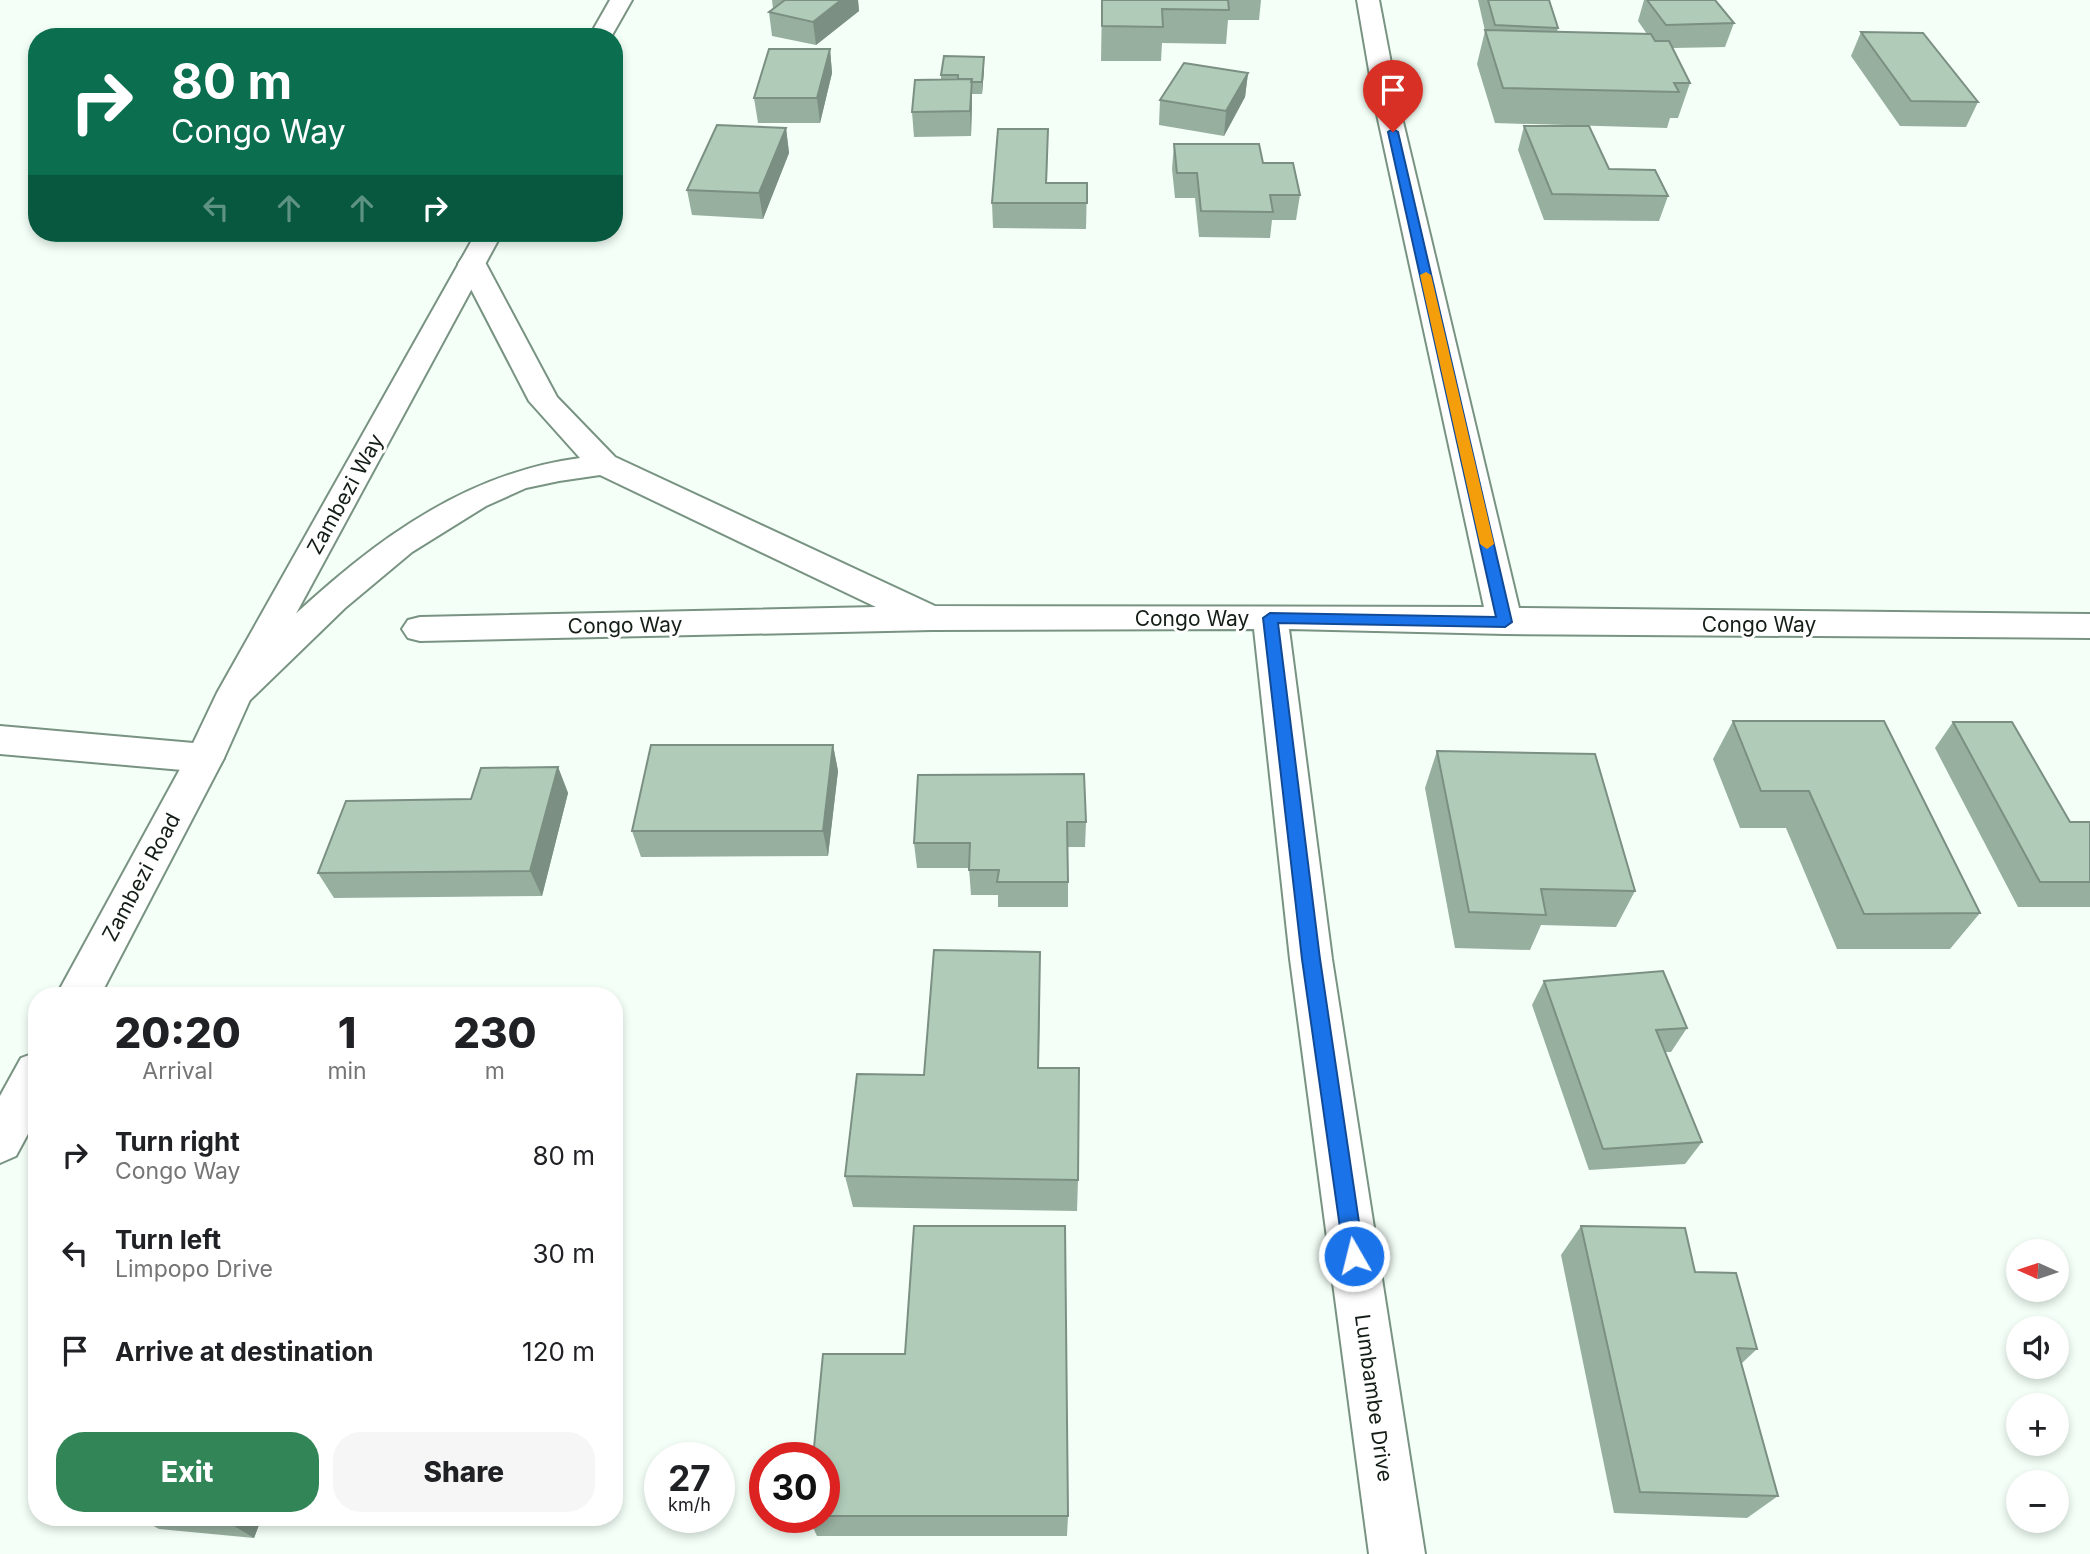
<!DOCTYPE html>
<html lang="en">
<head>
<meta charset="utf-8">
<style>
	body { margin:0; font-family:Inter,sans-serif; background:#f6f6f6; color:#202124; height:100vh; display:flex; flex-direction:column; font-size:26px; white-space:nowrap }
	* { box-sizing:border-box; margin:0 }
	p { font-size:23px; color:#757577 }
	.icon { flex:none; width:38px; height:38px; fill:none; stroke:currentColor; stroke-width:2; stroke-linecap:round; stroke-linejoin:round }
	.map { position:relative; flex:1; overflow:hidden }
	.side { position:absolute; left:28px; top:987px; width:595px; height:539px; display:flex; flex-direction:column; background:#fff; border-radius:28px; box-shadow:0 4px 10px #0003 }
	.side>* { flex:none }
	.banner { position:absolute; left:28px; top:28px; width:595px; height:214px; border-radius:28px; box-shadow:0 4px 10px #0003; background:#0b6e4f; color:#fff; overflow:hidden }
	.needle { width:46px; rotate:273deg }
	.buttons { position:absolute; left:2006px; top:1239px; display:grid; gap:14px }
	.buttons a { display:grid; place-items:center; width:63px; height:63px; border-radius:50%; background:#fff; box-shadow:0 4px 10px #0003; font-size:35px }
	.speed { position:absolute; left:644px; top:1442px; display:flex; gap:14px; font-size:35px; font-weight:700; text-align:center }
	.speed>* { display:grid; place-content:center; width:91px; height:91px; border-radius:50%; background:#fff; box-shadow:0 4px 10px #0003; line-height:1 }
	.speed small { font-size:18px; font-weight:400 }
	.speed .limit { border:10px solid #d22; background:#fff; color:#111 }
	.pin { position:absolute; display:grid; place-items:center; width:60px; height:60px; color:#fff; margin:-72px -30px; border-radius:50% 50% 50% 0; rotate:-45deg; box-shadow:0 0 7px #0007 }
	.pin .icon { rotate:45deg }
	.me { position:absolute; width:77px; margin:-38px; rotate:352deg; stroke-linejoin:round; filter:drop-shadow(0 0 5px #0008) }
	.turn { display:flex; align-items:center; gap:24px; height:147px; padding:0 28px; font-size:32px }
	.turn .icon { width:91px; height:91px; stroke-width:2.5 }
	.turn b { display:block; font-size:49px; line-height:60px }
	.lanes { display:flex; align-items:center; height:66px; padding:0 28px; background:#0003; justify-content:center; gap:35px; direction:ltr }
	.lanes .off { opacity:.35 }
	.eta { display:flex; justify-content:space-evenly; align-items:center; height:119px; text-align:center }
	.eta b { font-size:42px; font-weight:800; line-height:49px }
	.action { display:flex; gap:14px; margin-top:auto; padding:14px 28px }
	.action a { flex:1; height:80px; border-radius:28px; background:#318557; color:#fff; font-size:28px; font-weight:800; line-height:80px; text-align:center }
	.action a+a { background:#f6f6f6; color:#202124 }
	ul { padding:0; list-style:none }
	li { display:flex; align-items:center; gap:21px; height:98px; padding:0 28px }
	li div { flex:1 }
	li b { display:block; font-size:26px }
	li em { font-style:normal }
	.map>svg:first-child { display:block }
</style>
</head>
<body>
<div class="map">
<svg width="2090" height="1554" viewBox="0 0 2090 1554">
	<rect width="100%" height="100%" fill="#f3fff7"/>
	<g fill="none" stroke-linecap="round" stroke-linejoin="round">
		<defs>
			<path id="street" d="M1357,0H1379L1399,105L1519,608L2090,614V638L1505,634L1289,629L1332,959L1425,1554H1369L1290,959L1254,629L932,630L420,641L408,638L402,629L408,620L420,617L876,607L600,475L559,481L526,488L486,506L412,552L345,608L250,700L237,704L224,700L219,691L224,682C328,582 431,478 580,458L529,401L458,264L462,258H482L486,264L557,397L615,457L935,606L1484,607L1375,105Z
				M0,726L205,744L218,748L224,758L218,768L205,772L0,754Z"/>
			<path id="secondary" d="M610,0H632L611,37H589Z
				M476,233H502L253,693L224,758L100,996H56L186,758L217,693Z
				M37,1052V1117L16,1156L0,1163V1096L21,1058Z"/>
		</defs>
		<!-- street casing -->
		<use href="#street" stroke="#799382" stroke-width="4"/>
		<!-- secondary casing -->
		<use href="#secondary" stroke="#799382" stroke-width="4"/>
		<!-- street -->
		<use href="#street" fill="#fff" fill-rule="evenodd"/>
		<!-- secondary -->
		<use href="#secondary" fill="#fff" fill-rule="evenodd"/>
	</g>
	<!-- wall -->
	<path fill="#97af9f" d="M772,0H858L859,11L816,45L772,36L769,12L773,9Z
		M1102,0H1261L1259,20H1228L1226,44L1162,43L1161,61H1101Z
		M1478,0H1549L1558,28L1557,32L1647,34L1638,21L1644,0H1715L1734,23L1725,47L1673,48L1690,83L1678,118H1670L1667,128L1495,123L1477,64L1485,31Z
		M1861,32L1978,102L1966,127L1900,126L1851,56Z
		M830,49L832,73L820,123H758L754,98Z
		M984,57V69L982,94H972L971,136L914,137L912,112L941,80V75Z
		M1248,73L1245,97L1224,136L1159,125L1160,100Z
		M1524,126L1609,169L1668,196L1659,221L1544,220L1518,150Z
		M786,128L789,153L763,219L692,215L687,190Z
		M1048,129L1047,183H1087L1086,229L993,228L992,203Z
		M1174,144L1263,163L1300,195L1296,220H1272L1270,238L1199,237L1195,198H1175L1172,169Z
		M1733,721L1980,913L1950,949H1837L1786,828H1740L1713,759Z
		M1953,722L2070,822H2090V907H2018L1935,748Z
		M833,745L838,771L828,856L641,857L632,831Z
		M1437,751L1635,891L1616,927L1541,925L1530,950L1455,948L1425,788Z
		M558,767L568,793L542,896L334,898L318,873L471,799Z
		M1084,774L1086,822L1085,847H1068V907H998V895H971L969,868H917L914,843Z
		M1040,952L1039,1068L1078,1180L1077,1211L853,1207L845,1176L924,1075Z
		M1544,981L1687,1028L1671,1052H1665L1702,1142L1685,1164L1589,1170L1532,1005Z
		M1581,1226L1695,1272L1757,1349L1741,1364L1778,1496L1747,1518L1614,1513L1561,1255Z
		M824,1458L1068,1516L1067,1536H817L808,1517H824Z
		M137,1517H262L254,1538L159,1529Z"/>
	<!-- shaded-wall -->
	<path fill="#7b8f82" d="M841,0H858L859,11L816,45L813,22Z
		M830,49L832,73L820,123L817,98Z
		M984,57V69L982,94V82Z
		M1248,73L1245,97L1224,136L1226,111Z
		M972,79V104L971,136L970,111Z
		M786,128L789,153L763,219L759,193Z
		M833,745L838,771L828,856L823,831Z
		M558,767L568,793L542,896L530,871Z
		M1040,952V987L1038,1101V1068Z
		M219,1517H262L254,1538Z"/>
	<!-- building -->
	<path fill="#b0ccb9" stroke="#7b8f82" stroke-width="2" d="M785,0H841L813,22L769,12Z
		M1102,0H1228L1229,10L1162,9L1163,27L1102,26Z
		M1488,0H1549L1558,28L1495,25Z
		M1647,0H1715L1734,23L1666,25Z
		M1485,30L1651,34L1655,41H1669L1690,83H1674L1679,92L1503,88Z
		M1861,32L1923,33L1978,102L1911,101Z
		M769,49H830L817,98H754Z
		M944,56L984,57L982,82H971L972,79H958V75H941Z
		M1184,63L1248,73L1226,111L1160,100Z
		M972,79L970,111L912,112L915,80Z
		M717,125L786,128L759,193L687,190Z
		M1524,126H1589L1609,169L1655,170L1668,196L1552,194Z
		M998,129H1048L1046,183H1087V203H992Z
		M1174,144H1259L1263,163H1293L1300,195H1270L1273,212L1201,211L1197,173H1177Z
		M1733,721H1884L1980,913L1864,914L1809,791H1761Z
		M1953,722H2012L2070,822H2090V882H2040Z
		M651,745H833L823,831H632Z
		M1437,751L1595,754L1635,891L1541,889L1546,915L1469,912Z
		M558,767L530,871L318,873L346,801L471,799L481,768Z
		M1084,774L1086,822H1067L1068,882H997L999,870H969L970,843H914L918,775Z
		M934,950L1040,952L1038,1068H1079L1078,1180L845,1176L857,1074L924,1075Z
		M1663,971L1687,1028L1656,1030L1702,1142L1603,1149L1544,981Z
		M914,1226H1065L1068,1516H824V1458H813L823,1354H905Z
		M1581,1226L1685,1228L1695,1272L1736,1273L1757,1349L1737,1348L1778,1496L1640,1492Z"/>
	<!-- route -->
	<path fill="#1a73e8" stroke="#114b97" stroke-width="2" d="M1393,129L1398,132L1512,622L1505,627L1278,623L1320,959L1364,1256L1361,1264L1354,1266L1347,1264L1344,1256L1302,959L1263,618L1270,613L1496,617L1388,132Z"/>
	<!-- slow -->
	<path fill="#f59e0b" d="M1426,272L1431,275L1494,544L1487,549L1480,544L1420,275Z"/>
	<g text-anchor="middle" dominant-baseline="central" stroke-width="6" stroke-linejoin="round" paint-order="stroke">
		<!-- street labels -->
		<g font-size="21" fill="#141e17" stroke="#fff">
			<text transform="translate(345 494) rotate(-61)">Zambezi Way</text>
			<text x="1192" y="618">Congo Way</text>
			<text x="1759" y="624">Congo Way</text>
			<text transform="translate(625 625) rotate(-1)">Congo Way</text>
			<text transform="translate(141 877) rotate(-62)">Zambezi Road</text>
			<text transform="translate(1374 1398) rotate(82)">Lumbambe Drive</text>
		</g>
	</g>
</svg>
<div class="buttons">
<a><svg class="needle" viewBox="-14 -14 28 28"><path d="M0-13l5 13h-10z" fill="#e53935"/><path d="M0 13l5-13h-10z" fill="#757577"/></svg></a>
<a><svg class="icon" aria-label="sound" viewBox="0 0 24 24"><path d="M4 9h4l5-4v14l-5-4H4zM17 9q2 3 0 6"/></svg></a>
<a>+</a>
<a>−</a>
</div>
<div class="speed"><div>27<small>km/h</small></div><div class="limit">30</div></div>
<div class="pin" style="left:1393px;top:132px;background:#d93025"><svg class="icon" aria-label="arrive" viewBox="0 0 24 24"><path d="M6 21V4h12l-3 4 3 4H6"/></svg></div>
<svg class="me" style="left:1354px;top:1256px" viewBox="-20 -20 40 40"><circle r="17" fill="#1a73e8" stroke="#fff" stroke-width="3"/><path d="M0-11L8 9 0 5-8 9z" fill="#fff"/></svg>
<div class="banner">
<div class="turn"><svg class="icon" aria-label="right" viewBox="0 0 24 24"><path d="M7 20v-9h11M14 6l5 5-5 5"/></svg><div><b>80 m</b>Congo Way</div></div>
<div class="lanes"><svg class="icon off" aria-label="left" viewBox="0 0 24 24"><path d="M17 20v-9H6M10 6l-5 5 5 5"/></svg><svg class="icon off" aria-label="ahead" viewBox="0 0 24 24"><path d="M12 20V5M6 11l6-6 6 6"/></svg><svg class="icon off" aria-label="ahead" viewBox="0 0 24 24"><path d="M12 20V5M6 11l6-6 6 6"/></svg><svg class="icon" aria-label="right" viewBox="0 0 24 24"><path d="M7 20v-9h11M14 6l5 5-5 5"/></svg></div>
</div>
<section class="side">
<div class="eta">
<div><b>20:20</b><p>Arrival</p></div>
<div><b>1</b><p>min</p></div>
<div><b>230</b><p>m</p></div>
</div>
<ul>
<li><svg class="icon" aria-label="right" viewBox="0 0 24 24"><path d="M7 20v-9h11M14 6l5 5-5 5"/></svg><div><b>Turn right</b><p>Congo Way</p></div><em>80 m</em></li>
<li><svg class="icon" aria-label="left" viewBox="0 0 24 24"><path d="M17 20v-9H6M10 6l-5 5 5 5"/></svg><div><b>Turn left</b><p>Limpopo Drive</p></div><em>30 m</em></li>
<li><svg class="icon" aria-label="arrive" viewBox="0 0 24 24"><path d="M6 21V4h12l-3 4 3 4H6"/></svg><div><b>Arrive at destination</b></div><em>120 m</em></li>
</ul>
<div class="action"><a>Exit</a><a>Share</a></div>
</section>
</div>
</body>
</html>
